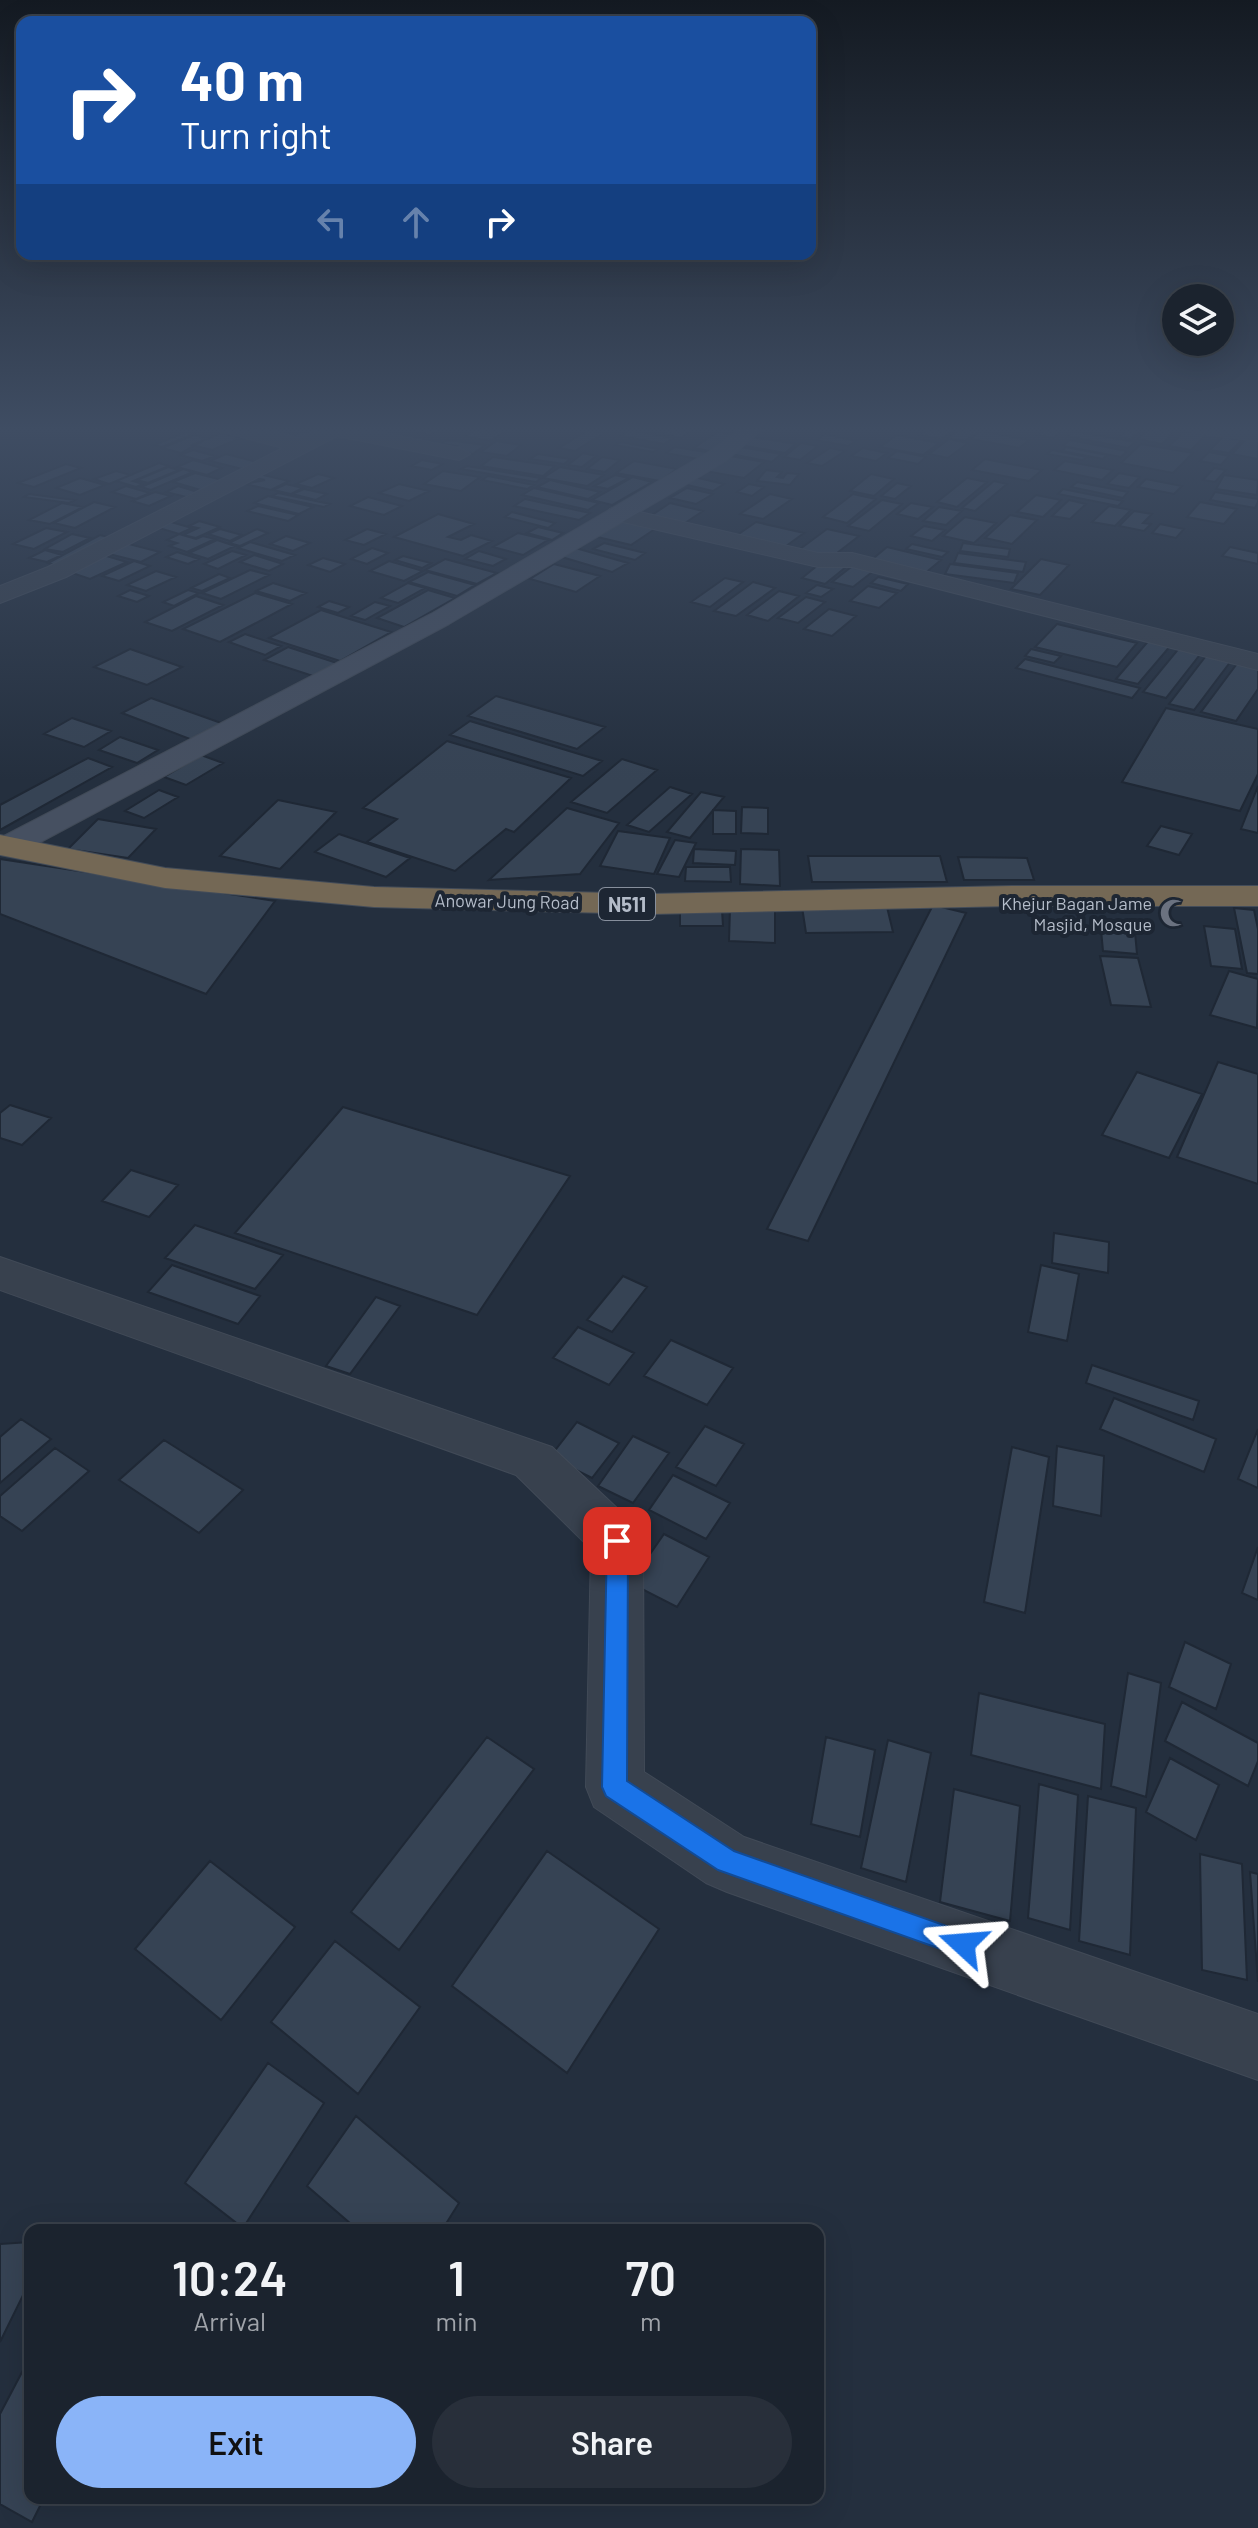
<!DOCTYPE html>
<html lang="en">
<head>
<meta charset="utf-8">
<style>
	body { margin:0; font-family:Barlow,sans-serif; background:#282f3a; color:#f1f3f6; height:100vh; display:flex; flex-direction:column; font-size:30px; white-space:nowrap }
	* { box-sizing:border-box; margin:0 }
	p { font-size:26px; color:#a0a4aa }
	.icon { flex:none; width:44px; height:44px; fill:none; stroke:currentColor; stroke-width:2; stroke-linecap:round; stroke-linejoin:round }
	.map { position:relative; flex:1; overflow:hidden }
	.side { position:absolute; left:24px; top:2224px; width:800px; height:280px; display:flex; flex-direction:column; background:#1b232e; border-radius:16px; box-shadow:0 8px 32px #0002,0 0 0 2px #39404a }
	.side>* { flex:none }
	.banner { position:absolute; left:16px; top:16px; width:800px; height:244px; border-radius:16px; box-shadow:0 8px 32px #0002,0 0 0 2px #39404a; background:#1a4fa0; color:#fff; overflow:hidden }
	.fabs { position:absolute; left:1162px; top:284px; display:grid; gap:16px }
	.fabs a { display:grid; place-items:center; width:72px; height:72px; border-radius:50%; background:#1b232e; box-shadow:0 8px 32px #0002,0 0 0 2px #39404a; font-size:40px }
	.pin { position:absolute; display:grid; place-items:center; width:68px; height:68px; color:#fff; margin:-34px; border-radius:16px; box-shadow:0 4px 12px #0006 }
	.me { position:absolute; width:88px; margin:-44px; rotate:289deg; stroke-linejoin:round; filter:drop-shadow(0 0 6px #0008) }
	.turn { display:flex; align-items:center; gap:28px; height:168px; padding:0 32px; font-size:36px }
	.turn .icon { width:104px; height:104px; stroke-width:2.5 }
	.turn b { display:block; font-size:56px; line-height:68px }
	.lanes { display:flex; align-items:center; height:76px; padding:0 32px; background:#0003; justify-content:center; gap:40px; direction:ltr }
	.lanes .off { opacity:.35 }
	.eta { display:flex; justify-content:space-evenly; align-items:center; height:136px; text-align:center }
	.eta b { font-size:48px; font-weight:600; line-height:56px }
	.cta { display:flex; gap:16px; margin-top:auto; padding:16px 32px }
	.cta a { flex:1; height:92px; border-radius:48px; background:#8ab4f8; color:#111; font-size:32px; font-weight:600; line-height:92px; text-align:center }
	.cta a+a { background:#282f3a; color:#f1f3f6 }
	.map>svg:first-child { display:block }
</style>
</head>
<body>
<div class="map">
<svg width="1258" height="2528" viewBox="0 0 1258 2528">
	<rect width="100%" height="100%" fill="#242f3e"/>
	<!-- building -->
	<path fill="#364354" stroke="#1f2835" stroke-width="2" d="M255,427H272L270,428L296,435L304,431L317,434L297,443L247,431Z
		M439,427L443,428L429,435L401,428Z
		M480,427H494L508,430L489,441L465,436Z
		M674,427H696L681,438L663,434Z
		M929,427H958L941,439L919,435Z
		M961,427H962L979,431L965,441L947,438Z
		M1047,427H1048L1063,430L1053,438L1037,435Z
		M1130,427H1145L1131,439L1119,437Z
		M1151,427H1154L1175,431L1162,444L1138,439Z
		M588,430L604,433L575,451L559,448Z
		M630,430L673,438L664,444L621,436Z
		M981,431L1029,440L1019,448L971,439Z
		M1073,431L1135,442L1128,448L1067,436Z
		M1184,431L1206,435L1191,450L1169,446Z
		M186,432L194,434L162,447L154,445Z
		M717,432L738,435L715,452L694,448Z
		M221,433L241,438L212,450L192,445Z
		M825,434L856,441L848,446L816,440Z
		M194,435L208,438L181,453L162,448Z
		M897,435L939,443L923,455L880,447Z
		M752,437L796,444L785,453L741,445Z
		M1223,437L1242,440L1229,453L1210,450Z
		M1248,437L1258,439V459L1232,454Z
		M949,439L968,443L948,458L929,454Z
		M447,440L485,445L473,454L451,451L457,446L441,444Z
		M1070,440L1127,451L1121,457L1063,446Z
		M496,441L521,445L507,456L481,452Z
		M621,442L658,449L653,452L615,445Z
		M801,443L818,446L800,460L784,457Z
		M1141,444L1193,453L1173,473L1121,463Z
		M675,447L712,453L703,460L666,453Z
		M740,447L781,454L772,462L731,454Z
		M1066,447L1107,455L1103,459L1062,451Z
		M830,448L845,451L822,466L807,463Z
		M863,448L887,453L876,461L851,456Z
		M193,450L215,456L202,461L180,455Z
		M1052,450L1087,457L1082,460L1047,454Z
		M897,451L926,457L918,464L888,458Z
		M1209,452L1229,456L1221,465L1200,461Z
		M583,453L596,456L582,467L568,465Z
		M226,454L257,462L242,469L210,461Z
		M538,454L570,459L564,464L530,459Z
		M725,455L764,462L744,478L705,471Z
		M493,457L555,466L543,476L481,466Z
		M602,457L620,460L605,472L587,469Z
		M985,459L1042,470L1029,481L972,470Z
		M193,460L222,468L207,475L177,467Z
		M422,460L443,464L432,470L411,466Z
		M634,461L677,469L660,481L616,473Z
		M1065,461L1113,470L1102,480L1054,470Z
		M159,463L169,466L133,481L143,484L136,487L116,481Z
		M66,464L81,468L34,487L18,483Z
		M467,466L541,478L536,482L461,469Z
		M168,467L179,470L148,483L137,480Z
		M560,467L604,475L587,486L543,478Z
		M1214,468L1226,470L1215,482L1203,480Z
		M183,469L193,472L151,490L141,487Z
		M766,470L782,472L777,477L783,478L787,473L799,474L790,485L757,481Z
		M116,471L131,475L109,484L94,479Z
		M443,471L480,477L461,491L424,484Z
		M195,473L226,481L204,491L173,482Z
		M1119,473L1140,477L1129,488L1107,484Z
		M259,474L289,481L271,490L245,484L265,480L252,477Z
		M318,474L334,478L312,488L296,484Z
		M871,474L894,479L874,496L850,491Z
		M615,475L629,478L608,489L594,486Z
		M1224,475L1258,480L1257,495L1216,489Z
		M488,476L534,485L527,489L482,480Z
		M633,477L652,482L612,505L592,500Z
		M694,477L724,484L713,491L683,484Z
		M80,478L105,485L80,495L56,488Z
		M967,478L987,482L957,507L937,502Z
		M1146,479L1182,486L1174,494L1138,487Z
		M550,480L600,492L588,499L537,487Z
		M994,481L1007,484L975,511L962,508Z
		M1077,482L1128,492L1123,498L1071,487Z
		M897,483L911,486L895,499L881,496Z
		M286,484L303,488L291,494L273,490Z
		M399,484L429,491L409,501L379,493Z
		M749,484L764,487L752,496L737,492Z
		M126,486L150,493L136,499L112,492Z
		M178,486L198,492L186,497L166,492Z
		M534,488L599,503L588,510L522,495Z
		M687,488L713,494L696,504L670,498Z
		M304,489L327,494L316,500L292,494Z
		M1063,489L1123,501L1118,506L1058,494Z
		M155,492L171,496L149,506L132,501Z
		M1215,492L1258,499V502L1255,508L1210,500Z
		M278,493L330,504L324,507L272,496Z
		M29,494L75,500L69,503L24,497Z
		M770,494L792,499L763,519L740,514Z
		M853,494L876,499L847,523L823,517Z
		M1036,495L1061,500L1043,517L1017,512Z
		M268,496L313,507L299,514L254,503Z
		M368,497L402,506L384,515L350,506Z
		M525,499L590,513L579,520L514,506Z
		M882,500L902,504L869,531L848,526Z
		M1069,500L1086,504L1070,519L1052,516Z
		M94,502L115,507L75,528L54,523Z
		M1200,502L1237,509L1224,524L1187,517Z
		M62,503L83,507L50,524L29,520Z
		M670,503L703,511L682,525L649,517Z
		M911,503L933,507L918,519L897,514Z
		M258,506L298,515L288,521L247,511Z
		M1109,506L1131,510L1115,526L1092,522Z
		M939,507L962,511L946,525L923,521Z
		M1134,511L1152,514L1143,523L1151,524L1144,531L1119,526Z
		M512,512L555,523L548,528L505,517Z
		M438,514L474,524L448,537L461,540L471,535L492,541L463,556L394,537Z
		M1010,515L1037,520L1012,544L985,538Z
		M965,517L996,523L974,543L943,536Z
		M615,519L655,529L631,545L589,535Z
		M199,521L220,527L196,538L183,535L198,528L189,526Z
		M171,522L192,528L179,534L159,528Z
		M756,522L804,533L782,549L733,538Z
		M1160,524L1184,529L1176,538L1152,533Z
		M924,526L945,530L932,541L911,536Z
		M538,527L563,533L552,540L527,533Z
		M46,528L67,532L34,549L13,544Z
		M220,529L242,535L230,541L208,534Z
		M257,529L268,533L240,546L229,543Z
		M367,529L386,534L364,545L345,540Z
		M827,529L859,536L828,560L796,552Z
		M518,533L548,540L523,555L493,547Z
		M72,534L90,538L63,552L45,549Z
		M179,534L196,539L203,536L215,539L187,552L169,546L177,543L167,540Z
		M100,535L116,539L64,567L48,563Z
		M286,536L310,543L293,551L270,544Z
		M217,540L235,546L208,559L189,553Z
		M250,542L295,555L282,561L238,548Z
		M125,543L160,552L141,562L105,553Z
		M604,543L645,553L635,560L593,549Z
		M963,543L1010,549L1008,557L960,551Z
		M912,544L948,552L942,557L906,549Z
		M572,547L628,563L612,572L555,555Z
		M887,547L941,560L923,575L869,562Z
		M1230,547L1258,553V564L1222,556Z
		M372,548L388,553L367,564L351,559Z
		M45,550L62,555L47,562L29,558Z
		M232,551L246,555L218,569L204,564Z
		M479,551L506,559L493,566L465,559Z
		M177,552L199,559L188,564L166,557Z
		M958,553L1026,562L1023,572L954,563Z
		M103,555L127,562L90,579L66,571Z
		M254,555L283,564L269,571L240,562Z
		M403,556L431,563L422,568L395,560Z
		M323,558L345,564L330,572L308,565Z
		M445,559L497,573L477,584L425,570Z
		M1041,559L1069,565L1040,595L1011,589Z
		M134,561L150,566L119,581L102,576Z
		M389,561L423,571L404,581L370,571Z
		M823,561L846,567L825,584L802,578Z
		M554,564L600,576L576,592L530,579Z
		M855,564L876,569L853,587L832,582Z
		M950,564L1018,573L1014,583L945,574Z
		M250,570L269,575L221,599L202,593Z
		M156,571L176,577L146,591L127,585Z
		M428,572L475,585L457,596L409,582Z
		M219,574L230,578L202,591L191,588Z
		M878,577L908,584L901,591L871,583Z
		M725,578L743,582L710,607L691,602Z
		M753,582L775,588L736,616L714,611Z
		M273,583L306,593L290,601L256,591Z
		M408,583L425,588L398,603L381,598Z
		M817,585L833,589L821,597L806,593Z
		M868,586L897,593L879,608L850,601Z
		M130,590L149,596L137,602L118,596Z
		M188,590L199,593L174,606L163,602Z
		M428,590L455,598L404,627L377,618Z
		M779,591L799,596L768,621L747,615Z
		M255,593L292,604L220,642L183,629Z
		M196,596L223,605L172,631L145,622Z
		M806,597L825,602L798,623L778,618Z
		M329,601L349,607L338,613L318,607Z
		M375,602L390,606L365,620L351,616Z
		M829,609L856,616L832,636L804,629Z
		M321,610L391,632L340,661L269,638Z
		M1057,624L1137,643L1117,667L1035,647Z
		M245,634L281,646L265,655L229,642Z
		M1150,639L1172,644L1138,684L1116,679Z
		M288,647L340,664L316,677L264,660Z
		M1180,647L1202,652L1166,698L1143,692Z
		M130,649L182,667L147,685L94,667Z
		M1031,649L1061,656L1054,663L1025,656Z
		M1209,652L1234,657L1194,710L1169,704Z
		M1025,659L1140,688L1132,698L1016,668Z
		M1239,661L1258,665V689L1236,721L1201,712Z
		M496,696L605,727L577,749L468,716Z
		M151,698L224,724L195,741L122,713Z
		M1166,708L1258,729V774L1240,811L1122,782Z
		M72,718L111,731L84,747L44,734Z
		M470,721L602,761L583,776L450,735Z
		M120,737L158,750L137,763L99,750Z
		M447,741L571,778L514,832L506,829L455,871L367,842L397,819L363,808Z
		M201,755L223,763L186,785L164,777Z
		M88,758L112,767L0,830V805Z
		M622,759L657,770L607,813L571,802Z
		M1258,786V833L1241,829Z
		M670,787L692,794L649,832L627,825Z
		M159,790L178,797L144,818L125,811Z
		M701,792L724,797L690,838L667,832Z
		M278,800L336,812L280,869L220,856Z
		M742,807L768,808V834L741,833Z
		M567,808L619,823L580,874L489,880Z
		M713,810L736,811V834H713Z
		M98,819L156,829L128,858L68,849Z
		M1161,826L1192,834L1179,855L1147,846Z
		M618,831L670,838L654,874L600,866Z
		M339,834L410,858L386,877L315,852Z
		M675,840L696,843L679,877L657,874Z
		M694,849L736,851L735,865L693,863Z
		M741,849L779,850L780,886L740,884Z
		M808,856H940L947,882H812Z
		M958,857L1027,858L1034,880H964Z
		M0,859L275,901L206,994L0,914Z
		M686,867H730L731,882L685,881Z
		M933,905L966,913L808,1241L767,1229Z
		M802,907H887L893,932L806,933Z
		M730,908L775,910V943L729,941Z
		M1234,908L1254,910L1258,929V974L1247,973Z
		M680,910H722L723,926H680Z
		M1100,919L1134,922L1137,954L1103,951Z
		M1204,926L1235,929L1242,969L1211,966Z
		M1100,956L1138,958L1151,1007L1111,1005Z
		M1229,971L1258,979L1257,1028L1210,1015Z
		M1218,1062L1258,1074V1184L1177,1157Z
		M1137,1072L1202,1094L1169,1158L1102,1135Z
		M10,1105L51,1118L22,1145L0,1138V1113Z
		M343,1107L570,1176L477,1315L235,1233Z
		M131,1170L178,1185L149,1217L102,1201Z
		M195,1225L283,1255L255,1289L165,1258Z
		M1054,1233L1109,1242L1108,1273L1052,1263Z
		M172,1265L260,1296L238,1324L148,1292Z
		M1041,1265L1079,1274L1067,1341L1028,1332Z
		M623,1276L647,1287L612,1332L587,1320Z
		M376,1297L400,1306L350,1374L326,1366Z
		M578,1327L634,1353L609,1385L553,1358Z
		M671,1340L733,1368L707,1405L644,1376Z
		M1092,1365L1199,1401L1193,1420L1086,1383Z
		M1114,1398L1216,1439L1204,1472L1100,1429Z
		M21,1419L51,1439L0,1483V1437Z
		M577,1422L619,1443L592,1478L550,1457Z
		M705,1426L744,1444L716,1486L676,1467Z
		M1258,1429V1488L1238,1479Z
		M633,1436L669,1453L633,1503L598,1486Z
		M164,1440L243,1490L199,1533L119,1480Z
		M1057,1446L1104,1456L1101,1516L1053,1506Z
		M1012,1447L1049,1457L1025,1613L984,1602Z
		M55,1448L89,1471L22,1531L0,1516V1496Z
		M673,1475L730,1503L706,1539L649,1510Z
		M664,1534L709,1557L677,1607L630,1583Z
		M1258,1547V1600L1242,1593Z
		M1185,1642L1231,1664L1216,1709L1169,1687Z
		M1128,1673L1161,1683L1146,1797L1111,1786Z
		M979,1693L1105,1724L1101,1789L971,1755Z
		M1182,1702L1258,1743V1761L1248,1786L1165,1741Z
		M487,1737L534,1769L399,1950L351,1912Z
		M826,1737L875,1750L860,1837L811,1824Z
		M888,1740L931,1753L906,1882L861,1868Z
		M1170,1758L1219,1785L1196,1840L1146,1812Z
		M1039,1784L1078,1795L1070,1930L1028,1918Z
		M954,1789L1020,1806L1010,1921L940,1902Z
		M1088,1796L1136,1808L1130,1955L1079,1941Z
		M547,1851L659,1929L567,2073L452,1986Z
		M1200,1854L1242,1864L1247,1980L1202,1970Z
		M210,1861L295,1927L221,2020L135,1949Z
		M1250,1872L1258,1874V1982Z
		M335,1941L420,2007L358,2094L271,2022Z
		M268,2063L324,2103L243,2228L185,2183Z
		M356,2116L459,2203L442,2230H358L307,2186Z
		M30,2242V2281L0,2342V2244Z
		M30,2357V2498H44L32,2522L0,2504V2414Z"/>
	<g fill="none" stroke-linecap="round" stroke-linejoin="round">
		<defs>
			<path id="street" d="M216,427H252L299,439L323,427H354L459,448L470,454L459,460L337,436L66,577L0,603V586L48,567L283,448L219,431Z
				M1184,427L1258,429V441L1194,433Z
				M618,507L818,553H852L1258,654V670L852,567H818L610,519L607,514L610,509Z
				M0,1257L552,1447L635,1525L643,1541L644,1772L744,1837L1258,2014V2080L727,1892L706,1883L594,1807L586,1787L591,1549L516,1475L0,1290Z"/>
			<path id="secondary" d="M742,427H765L726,461L449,624L20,853L9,856L0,853V838L431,614L710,451Z"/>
			<path id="highway" d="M0,835L165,868L374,887L651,894L1011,886H1258V906H1011L651,914L374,907L165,888L0,855Z"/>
		</defs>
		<!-- street casing -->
		<use href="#street" stroke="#414a57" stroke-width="2"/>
		<!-- secondary casing -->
		<use href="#secondary" stroke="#414a57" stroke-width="2"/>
		<!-- highway casing -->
		<use href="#highway" stroke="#434c59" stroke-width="2"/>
		<!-- street -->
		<use href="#street" fill="#38414e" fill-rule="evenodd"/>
		<!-- secondary -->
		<use href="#secondary" fill="#465061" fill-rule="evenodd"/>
		<!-- highway -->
		<use href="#highway" fill="#746855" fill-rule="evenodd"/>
	</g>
	<!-- sky -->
	<linearGradient id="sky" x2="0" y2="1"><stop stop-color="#141a22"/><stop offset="0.55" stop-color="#3f4d63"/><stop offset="1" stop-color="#3f4d63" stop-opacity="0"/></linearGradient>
	<rect width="1258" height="781" fill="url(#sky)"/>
	<!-- route -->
	<path fill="#1a73e8" stroke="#114b97" stroke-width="2" d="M617,1532L625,1534L628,1541L627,1781L734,1851L972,1935L976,1944L972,1953L963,1957L718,1870L606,1796L602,1787L607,1541L610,1534Z"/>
	<!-- icons -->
	<defs>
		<symbol id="mosque-bare" viewBox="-9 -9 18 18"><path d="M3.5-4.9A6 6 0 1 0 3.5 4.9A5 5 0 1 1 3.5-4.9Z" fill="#6b7280" stroke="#1d2633" stroke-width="2.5" paint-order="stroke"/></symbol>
	</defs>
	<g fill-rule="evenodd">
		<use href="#mosque-bare" x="1154" y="893" width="40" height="40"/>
	</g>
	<g text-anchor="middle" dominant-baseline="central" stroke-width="8" stroke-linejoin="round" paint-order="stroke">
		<!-- far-street labels -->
		<g font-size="18" fill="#b4bcc9" stroke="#1d2633">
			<text transform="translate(507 901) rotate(1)">Anowar Jung Road</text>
		</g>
		<!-- far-poi labels -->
		<g font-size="18" fill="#b4bcc9" stroke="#1d2633" text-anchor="end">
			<text x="1152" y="903">Khejur Bagan Jame<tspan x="1152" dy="21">Masjid, Mosque</tspan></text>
		</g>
		<!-- shield labels -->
		<rect fill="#1d2633" stroke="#878f9c" stroke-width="2" x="599" y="888" width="56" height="32" rx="6"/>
		<g font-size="20" font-weight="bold" fill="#b4bcc9">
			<text x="627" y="904">N511</text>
		</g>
	</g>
</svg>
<div class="fabs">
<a><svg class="icon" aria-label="layers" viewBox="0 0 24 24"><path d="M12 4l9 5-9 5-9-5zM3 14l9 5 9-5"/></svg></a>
</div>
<div class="pin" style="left:617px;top:1541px;background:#d93025"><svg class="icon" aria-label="arrive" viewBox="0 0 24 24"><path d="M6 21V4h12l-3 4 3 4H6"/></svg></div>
<svg class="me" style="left:963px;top:1944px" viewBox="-20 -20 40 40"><path d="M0-17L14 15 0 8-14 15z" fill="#1a73e8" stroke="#fff" stroke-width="4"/></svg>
<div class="banner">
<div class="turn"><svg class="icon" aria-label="right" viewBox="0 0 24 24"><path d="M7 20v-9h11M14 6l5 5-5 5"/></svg><div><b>40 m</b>Turn right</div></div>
<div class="lanes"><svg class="icon off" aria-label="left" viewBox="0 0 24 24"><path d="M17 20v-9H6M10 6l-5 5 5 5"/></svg><svg class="icon off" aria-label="ahead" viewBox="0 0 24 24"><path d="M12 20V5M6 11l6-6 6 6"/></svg><svg class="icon" aria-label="right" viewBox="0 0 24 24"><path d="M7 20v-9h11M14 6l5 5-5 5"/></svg></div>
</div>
<section class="side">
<div class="eta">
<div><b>10:24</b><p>Arrival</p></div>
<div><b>1</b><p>min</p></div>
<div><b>70</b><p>m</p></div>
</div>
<div class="cta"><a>Exit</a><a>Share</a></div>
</section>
</div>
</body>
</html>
